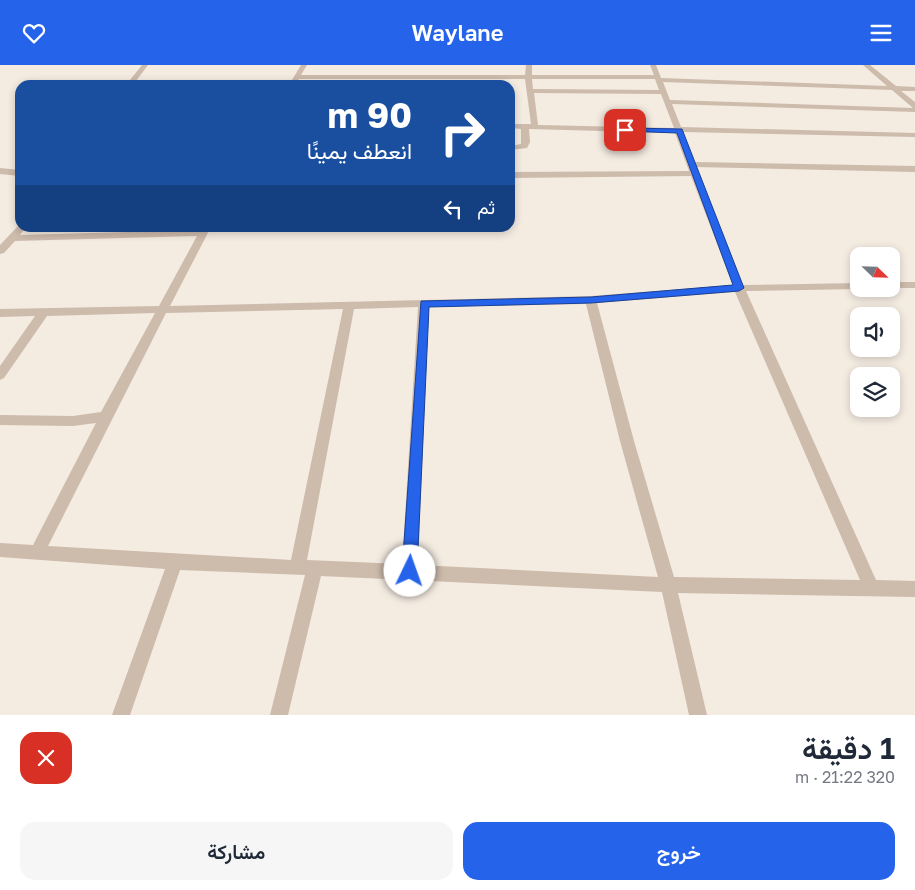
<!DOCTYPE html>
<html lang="ar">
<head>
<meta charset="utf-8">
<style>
	body { margin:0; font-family:"Golos Text",Vazirmatn,sans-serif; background:#f6f6f7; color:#1f2937; direction:rtl; height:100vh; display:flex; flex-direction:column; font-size:19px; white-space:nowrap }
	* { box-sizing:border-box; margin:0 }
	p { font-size:16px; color:#747a83 }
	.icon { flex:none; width:28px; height:28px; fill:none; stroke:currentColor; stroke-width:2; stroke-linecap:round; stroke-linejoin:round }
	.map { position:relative; height:650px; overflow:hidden; direction:ltr }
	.side { display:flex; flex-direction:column; background:#fff; flex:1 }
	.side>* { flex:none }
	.banner { position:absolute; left:15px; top:15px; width:500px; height:152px; border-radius:15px; box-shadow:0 2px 8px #0003; direction:rtl; background:#1a4fa0; color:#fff; overflow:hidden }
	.needle { width:32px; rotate:113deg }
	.buttons { position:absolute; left:850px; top:182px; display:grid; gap:10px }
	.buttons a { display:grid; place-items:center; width:50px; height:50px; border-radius:10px; background:#fff; box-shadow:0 2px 8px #0003; font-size:25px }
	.pin { position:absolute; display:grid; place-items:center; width:42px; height:42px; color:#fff; margin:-21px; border-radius:10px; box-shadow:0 2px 8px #0006 }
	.me { position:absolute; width:55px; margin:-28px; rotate:3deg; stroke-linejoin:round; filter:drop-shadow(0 0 4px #0008) }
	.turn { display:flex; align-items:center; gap:18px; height:105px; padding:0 20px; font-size:22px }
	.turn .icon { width:65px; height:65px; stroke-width:2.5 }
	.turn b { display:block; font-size:35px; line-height:42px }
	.then { display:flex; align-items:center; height:48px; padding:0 20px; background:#0003; gap:10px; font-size:19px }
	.round { display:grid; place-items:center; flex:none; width:52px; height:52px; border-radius:15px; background:#f6f6f7 }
	.head { display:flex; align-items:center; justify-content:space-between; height:85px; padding:0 20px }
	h1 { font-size:30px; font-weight:600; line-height:38px }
	.action { display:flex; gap:10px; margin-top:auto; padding:10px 20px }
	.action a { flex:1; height:58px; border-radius:15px; background:#2563eb; color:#fff; font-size:20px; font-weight:600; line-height:58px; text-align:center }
	.action a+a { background:#f6f6f7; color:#1f2937 }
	header { display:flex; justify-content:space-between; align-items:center; height:65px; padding:0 20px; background:#2563eb; color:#fff; font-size:22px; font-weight:600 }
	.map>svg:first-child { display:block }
</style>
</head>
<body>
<header><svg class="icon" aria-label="menu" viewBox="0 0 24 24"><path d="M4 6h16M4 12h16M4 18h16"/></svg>Waylane<svg class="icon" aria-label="heart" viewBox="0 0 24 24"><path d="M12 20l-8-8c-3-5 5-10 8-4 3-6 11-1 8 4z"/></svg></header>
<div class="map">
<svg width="915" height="650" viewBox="0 0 915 650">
	<rect width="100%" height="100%" fill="#f4ebe1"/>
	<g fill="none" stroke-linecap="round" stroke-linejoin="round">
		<!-- street -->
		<path fill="#cdbbac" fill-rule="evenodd" d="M142,0H148L133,20H126Z
			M301,0H307L301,10H525L526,0H532V10H654L650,0H656L661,13L887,21L863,0H870L896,21L915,22V26H901L915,37V47L672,39L681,62L915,68V72L683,67L694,97L915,101V107L696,102L743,220L859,218V224H861H859L746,226L876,515L915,516V532L678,528L707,650H689L662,527L321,511L288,650H270L305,510L180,505L130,650H112L165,504L0,492V478L33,480L96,358L73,361L0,360V350L73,351L101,347L155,248L47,251L4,313L0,315V301L35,251L0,252V244L159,241L197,171L15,176L4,188L0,189V180L19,160L20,162H26L20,170L200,165L202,162H211L170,241L591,231L733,220L691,111L510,113V107L689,106L675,68L529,64L530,77L527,83L510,85V81L521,79V64L510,63V59H531L525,14H299L295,20H289ZM532,14H655L659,25L533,24ZM663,17L892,25L913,43L670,35ZM534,28L661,29L674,63L538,60ZM735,227L860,515L674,512L634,376L597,238ZM586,239L620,376L658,512L418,500L429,242ZM418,242L402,499L307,495L354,244ZM343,244L291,495L48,481L166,248Z
			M0,103L20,105V111L0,109Z
			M891,217H915V223H891Z"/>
	</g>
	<!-- route -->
	<path fill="#2563eb" stroke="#184099" d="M625,63L682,64L744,223L739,226L591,238L429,242L417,506L415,511L410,513L405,511L402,506L421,236L591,232L733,220L677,68L623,66L622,65Z"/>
</svg>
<div class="buttons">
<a><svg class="needle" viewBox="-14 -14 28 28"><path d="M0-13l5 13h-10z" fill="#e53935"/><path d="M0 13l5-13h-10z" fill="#747a83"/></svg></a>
<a><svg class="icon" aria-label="sound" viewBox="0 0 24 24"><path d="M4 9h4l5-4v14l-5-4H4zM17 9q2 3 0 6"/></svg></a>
<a><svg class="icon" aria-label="layers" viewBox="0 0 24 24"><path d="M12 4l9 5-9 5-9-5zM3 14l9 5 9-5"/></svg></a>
</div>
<div class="pin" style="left:625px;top:65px;background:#d93025"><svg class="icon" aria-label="arrive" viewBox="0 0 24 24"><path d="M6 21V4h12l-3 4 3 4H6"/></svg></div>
<svg class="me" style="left:410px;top:506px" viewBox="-20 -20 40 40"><circle r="19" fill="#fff"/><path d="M0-13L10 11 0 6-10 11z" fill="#2563eb"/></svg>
<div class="banner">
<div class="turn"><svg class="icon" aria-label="right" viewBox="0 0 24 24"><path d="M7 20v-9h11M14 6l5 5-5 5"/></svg><div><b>90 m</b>انعطف يمينًا</div></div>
<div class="then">ثم<svg class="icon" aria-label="left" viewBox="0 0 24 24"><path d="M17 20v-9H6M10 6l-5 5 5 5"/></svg></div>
</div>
</div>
<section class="side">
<div class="head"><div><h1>1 دقيقة</h1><p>320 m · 21:22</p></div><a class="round" style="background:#d93025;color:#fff"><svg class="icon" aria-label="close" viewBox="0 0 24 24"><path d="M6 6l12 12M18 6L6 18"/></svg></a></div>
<div class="action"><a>خروج</a><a>مشاركة</a></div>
</section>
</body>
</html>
